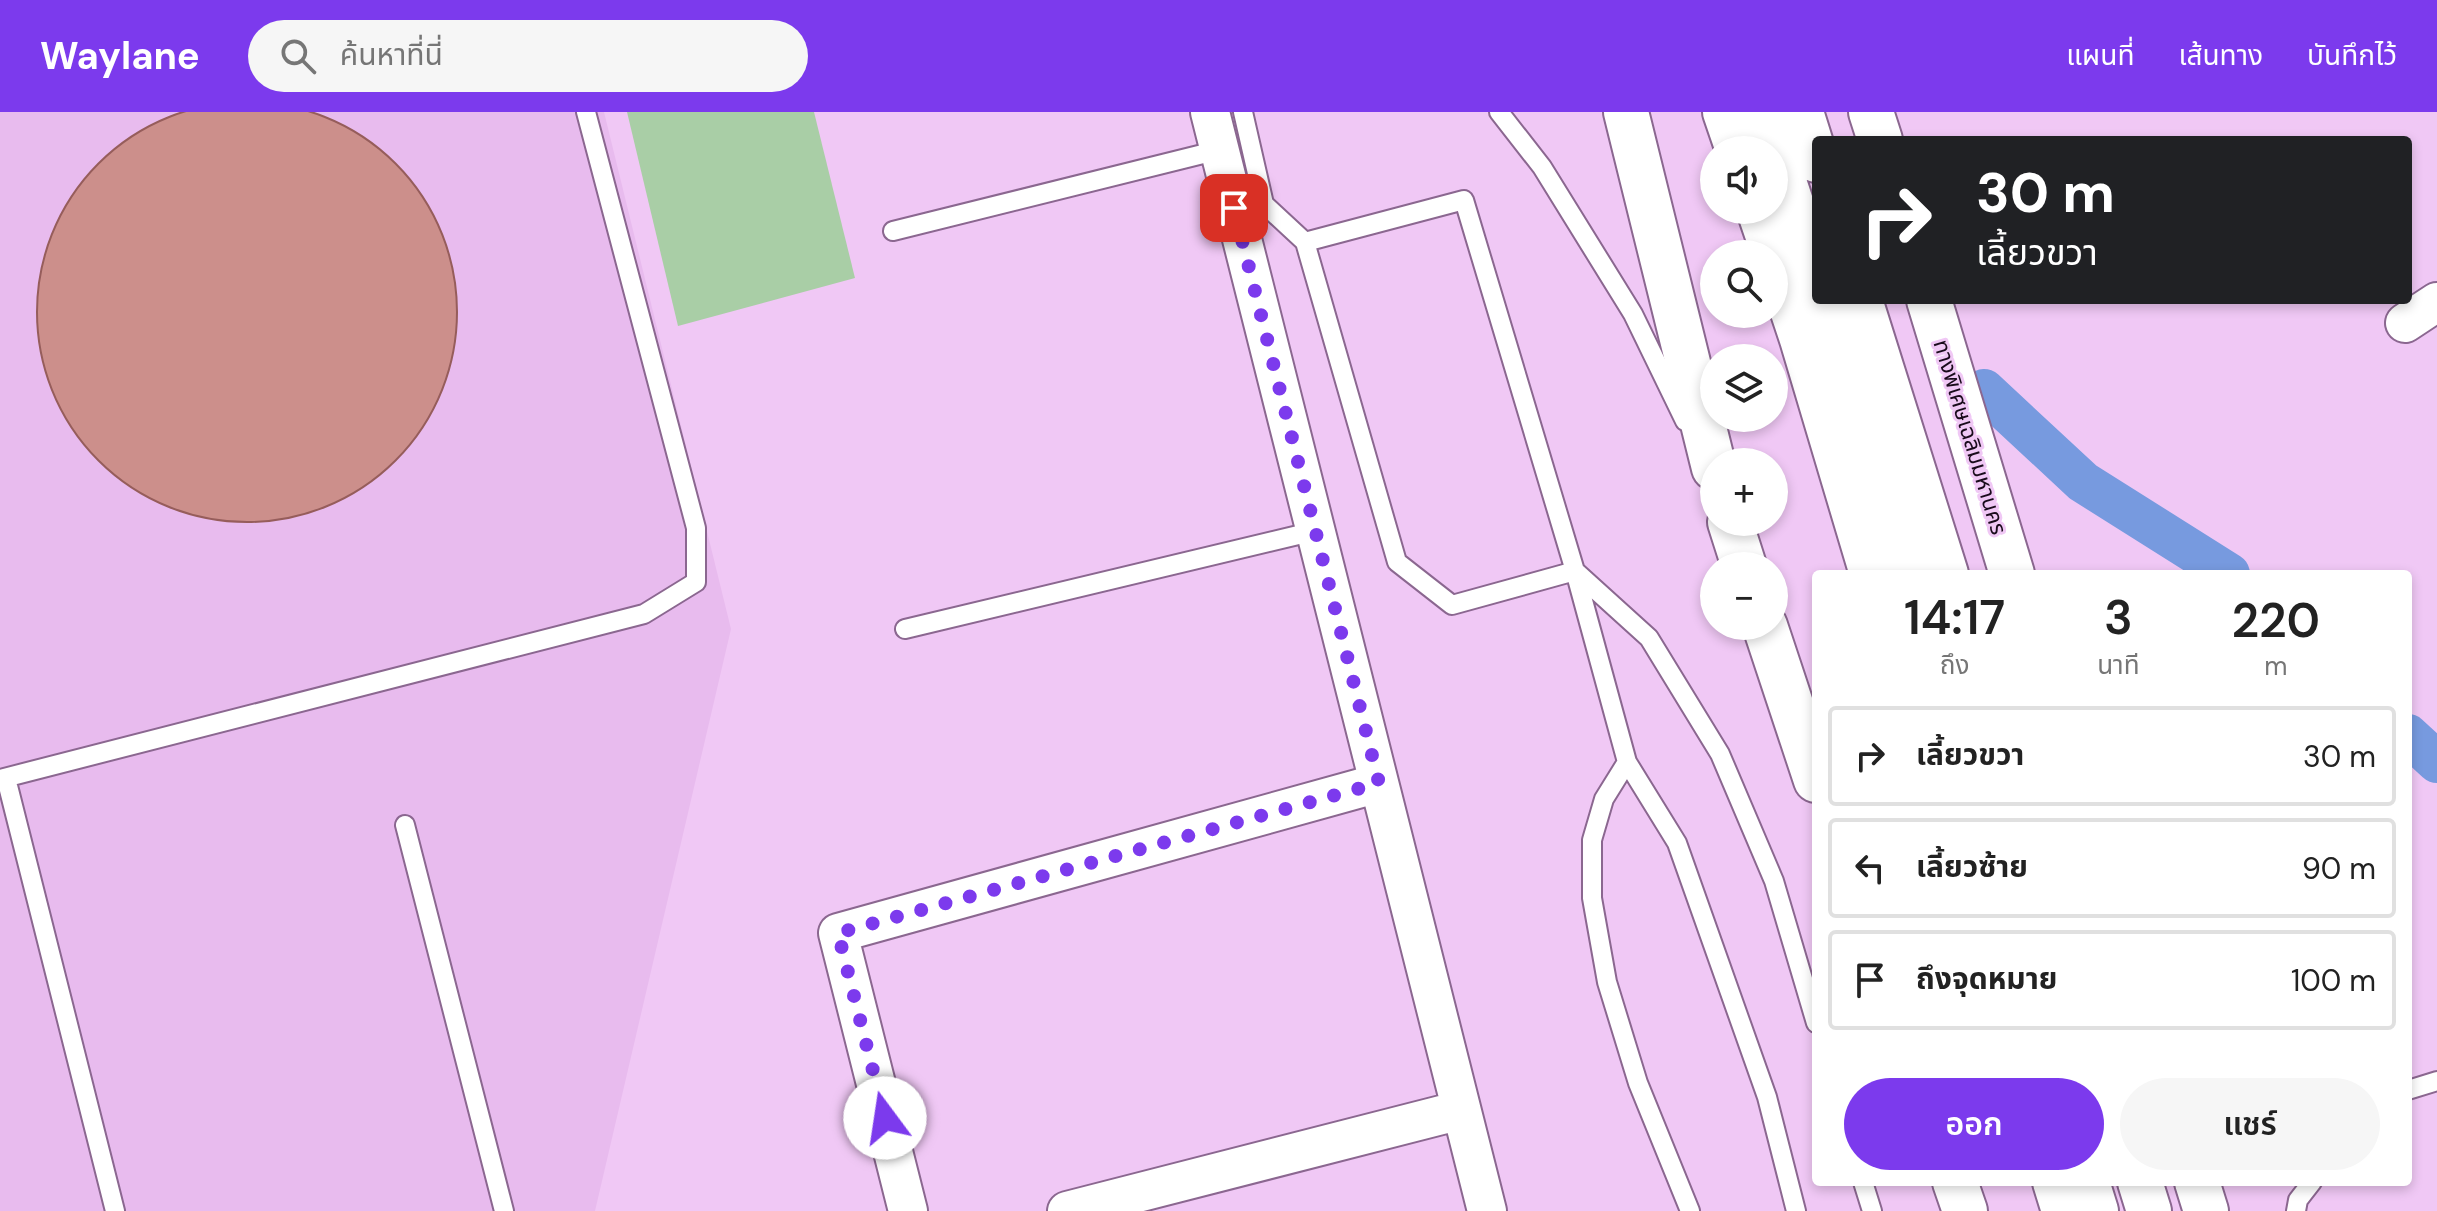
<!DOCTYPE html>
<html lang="th">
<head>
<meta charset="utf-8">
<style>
	body { margin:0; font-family:"DM Sans","Noto Sans Thai",sans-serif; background:#f6f6f6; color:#222; height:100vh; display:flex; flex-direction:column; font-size:30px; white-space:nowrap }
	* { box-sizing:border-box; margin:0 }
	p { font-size:26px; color:#767676 }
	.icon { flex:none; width:44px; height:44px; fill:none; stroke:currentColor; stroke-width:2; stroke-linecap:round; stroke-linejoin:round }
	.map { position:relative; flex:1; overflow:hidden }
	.panel { position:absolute; left:1812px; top:458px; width:600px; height:616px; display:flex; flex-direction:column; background:#fff; border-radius:8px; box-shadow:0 4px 12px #0003 }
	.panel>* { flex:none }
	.top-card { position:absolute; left:1812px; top:24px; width:600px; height:168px; border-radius:8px; box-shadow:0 4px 12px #0003; background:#202124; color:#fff; overflow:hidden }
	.tools { position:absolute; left:1700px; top:24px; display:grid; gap:16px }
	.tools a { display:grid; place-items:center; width:88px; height:88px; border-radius:50%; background:#fff; box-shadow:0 4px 12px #0003; font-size:40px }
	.pin { position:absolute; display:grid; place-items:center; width:68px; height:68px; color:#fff; margin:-34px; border-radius:16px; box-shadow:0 4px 12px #0006 }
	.me { position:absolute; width:88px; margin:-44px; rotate:346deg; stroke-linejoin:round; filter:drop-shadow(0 0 6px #0008) }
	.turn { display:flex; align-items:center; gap:28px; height:168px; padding:0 32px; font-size:36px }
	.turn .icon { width:104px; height:104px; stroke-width:2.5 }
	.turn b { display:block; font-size:56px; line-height:68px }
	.eta { display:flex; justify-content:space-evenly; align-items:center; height:136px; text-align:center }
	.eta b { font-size:48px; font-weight:600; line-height:56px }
	.primary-button { display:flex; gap:16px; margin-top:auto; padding:16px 32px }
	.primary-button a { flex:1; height:92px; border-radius:48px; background:#7c3aed; color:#fff; font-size:32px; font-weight:600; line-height:92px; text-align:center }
	.primary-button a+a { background:#f6f6f6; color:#222 }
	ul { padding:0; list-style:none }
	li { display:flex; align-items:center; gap:24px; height:100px; margin:0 16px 12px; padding:0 16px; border:4px solid #e0e0e0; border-radius:8px }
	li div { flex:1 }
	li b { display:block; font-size:30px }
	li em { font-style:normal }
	header { display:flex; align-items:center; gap:48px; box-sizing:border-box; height:112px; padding:0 40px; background:#7c3aed; color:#fff }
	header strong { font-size:38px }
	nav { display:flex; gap:44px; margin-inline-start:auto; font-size:28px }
	.search { width:560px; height:72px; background:#f6f6f6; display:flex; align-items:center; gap:20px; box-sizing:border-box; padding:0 28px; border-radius:44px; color:#767676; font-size:30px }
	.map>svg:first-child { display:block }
</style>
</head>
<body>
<header>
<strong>Waylane</strong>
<div class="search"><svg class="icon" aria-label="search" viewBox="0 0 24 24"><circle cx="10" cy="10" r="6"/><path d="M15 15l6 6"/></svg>ค้นหาที่นี่</div>
<nav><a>แผนที่</a><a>เส้นทาง</a><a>บันทึกไว้</a></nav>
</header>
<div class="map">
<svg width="2437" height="1099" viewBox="0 0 2437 1099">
	<rect width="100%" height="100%" fill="#f0c8f5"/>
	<!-- built -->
	<path fill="#e8bbee" d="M0,0H604L731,517L595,1099H0Z"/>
	<!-- green -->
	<path fill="#a9cea6" d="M627,0H814L855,166L678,214Z"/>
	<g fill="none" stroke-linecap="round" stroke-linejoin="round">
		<!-- canal -->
		<path stroke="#779adf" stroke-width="42" d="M1984,278L2083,370L2229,462
			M2408,623L2437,650"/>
	</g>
	<!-- building -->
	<path fill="#cc8f8b" stroke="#965d5b" stroke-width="2" d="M37 200a210 210 0 1 1 420 0a210 210 0 1 1-420 0Z"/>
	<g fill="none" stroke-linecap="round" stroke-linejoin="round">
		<defs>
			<path id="lane" d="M1243,0L1264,92L1305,130L1397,450L1452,493L1575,459L1649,526L1720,642L1774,769L1816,911
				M1499,0L1542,55L1633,202L1685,309
				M893,119L1219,38
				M1305,130L1464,88L1575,459L1627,650L1604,687L1592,728V786L1607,870L1638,971L1690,1099
				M905,517L1315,419
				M1627,650L1677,731L1767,985L1796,1099
				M6,666L115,1099
				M0,667L644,502L696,470V416L586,0
				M405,713L504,1099
				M2408,978L2437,969
				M1863,1070L1872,1099
				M2296,1099L2298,1088L2312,1070"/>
			<path id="street" d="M1210,0L1487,1099
				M2405,211L2437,190
				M908,1099L838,821L1379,671
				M1067,1099L1461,998"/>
			<path id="highway" d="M1626,0L1714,356
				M1725,0L1738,38
				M1761,0L1816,166
				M1801,0L1816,48
				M1871,0L1880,28
				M1759,98L1774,142
				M1774,143L1802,227L1872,462
				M1823,188L1905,462
				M1860,188L1946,462
				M1929,188L2012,462
				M1730,410L1744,454
				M1765,514L1816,668
				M1955,1070L1965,1099
				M2055,1070L2064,1099
				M2087,1070L2096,1099
				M2140,1070L2149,1099
				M2197,1070L2206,1099"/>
		</defs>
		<!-- lane casing -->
		<use href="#lane" stroke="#8b6790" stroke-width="22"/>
		<!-- street casing -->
		<use href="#street" stroke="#8b6790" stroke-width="42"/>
		<!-- highway casing -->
		<use href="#highway" stroke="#8b6790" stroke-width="48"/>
		<!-- lane -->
		<use href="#lane" stroke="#fff" stroke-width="18"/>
		<!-- street -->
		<use href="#street" stroke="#fff" stroke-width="38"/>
		<!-- highway -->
		<use href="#highway" stroke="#fff" stroke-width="44"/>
	</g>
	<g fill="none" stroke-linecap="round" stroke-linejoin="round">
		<!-- route -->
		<path stroke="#7c3aed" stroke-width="14" stroke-dasharray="0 25.2" d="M885,1006L838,821L1379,671L1234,96"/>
	</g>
	<g text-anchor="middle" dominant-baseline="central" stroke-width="6" stroke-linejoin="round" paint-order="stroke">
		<!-- street labels -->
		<g font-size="22" fill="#190b1b" stroke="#f0c8f5">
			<text transform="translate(1970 325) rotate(73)">ทางพิเศษเฉลิมมหานคร</text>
		</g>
	</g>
</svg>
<div class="tools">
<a><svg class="icon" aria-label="sound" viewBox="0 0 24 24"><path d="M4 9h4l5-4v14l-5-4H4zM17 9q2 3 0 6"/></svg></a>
<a><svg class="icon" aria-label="search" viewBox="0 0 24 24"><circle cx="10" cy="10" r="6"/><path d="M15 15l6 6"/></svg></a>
<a><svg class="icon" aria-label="layers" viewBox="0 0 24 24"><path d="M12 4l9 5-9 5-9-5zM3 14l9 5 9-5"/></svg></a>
<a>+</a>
<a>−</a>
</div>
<div class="pin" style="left:1234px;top:96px;background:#d93025"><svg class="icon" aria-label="arrive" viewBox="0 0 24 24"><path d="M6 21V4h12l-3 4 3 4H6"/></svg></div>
<svg class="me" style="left:885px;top:1006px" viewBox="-20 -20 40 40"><circle r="19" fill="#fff"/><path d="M0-13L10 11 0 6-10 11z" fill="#7c3aed"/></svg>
<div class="top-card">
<div class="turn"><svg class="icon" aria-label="right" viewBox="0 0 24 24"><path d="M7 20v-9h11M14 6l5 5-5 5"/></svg><div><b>30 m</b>เลี้ยวขวา</div></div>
</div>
<section class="panel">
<div class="eta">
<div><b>14:17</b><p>ถึง</p></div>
<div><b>3</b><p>นาที</p></div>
<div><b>220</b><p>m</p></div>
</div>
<ul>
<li><svg class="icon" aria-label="right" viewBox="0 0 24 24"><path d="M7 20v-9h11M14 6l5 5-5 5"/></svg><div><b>เลี้ยวขวา</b></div><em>30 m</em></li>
<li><svg class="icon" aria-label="left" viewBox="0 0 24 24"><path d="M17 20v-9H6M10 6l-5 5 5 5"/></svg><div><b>เลี้ยวซ้าย</b></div><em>90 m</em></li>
<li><svg class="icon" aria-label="arrive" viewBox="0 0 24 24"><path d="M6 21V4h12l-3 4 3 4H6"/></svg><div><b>ถึงจุดหมาย</b></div><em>100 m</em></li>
</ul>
<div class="primary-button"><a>ออก</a><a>แชร์</a></div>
</section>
</div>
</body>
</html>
